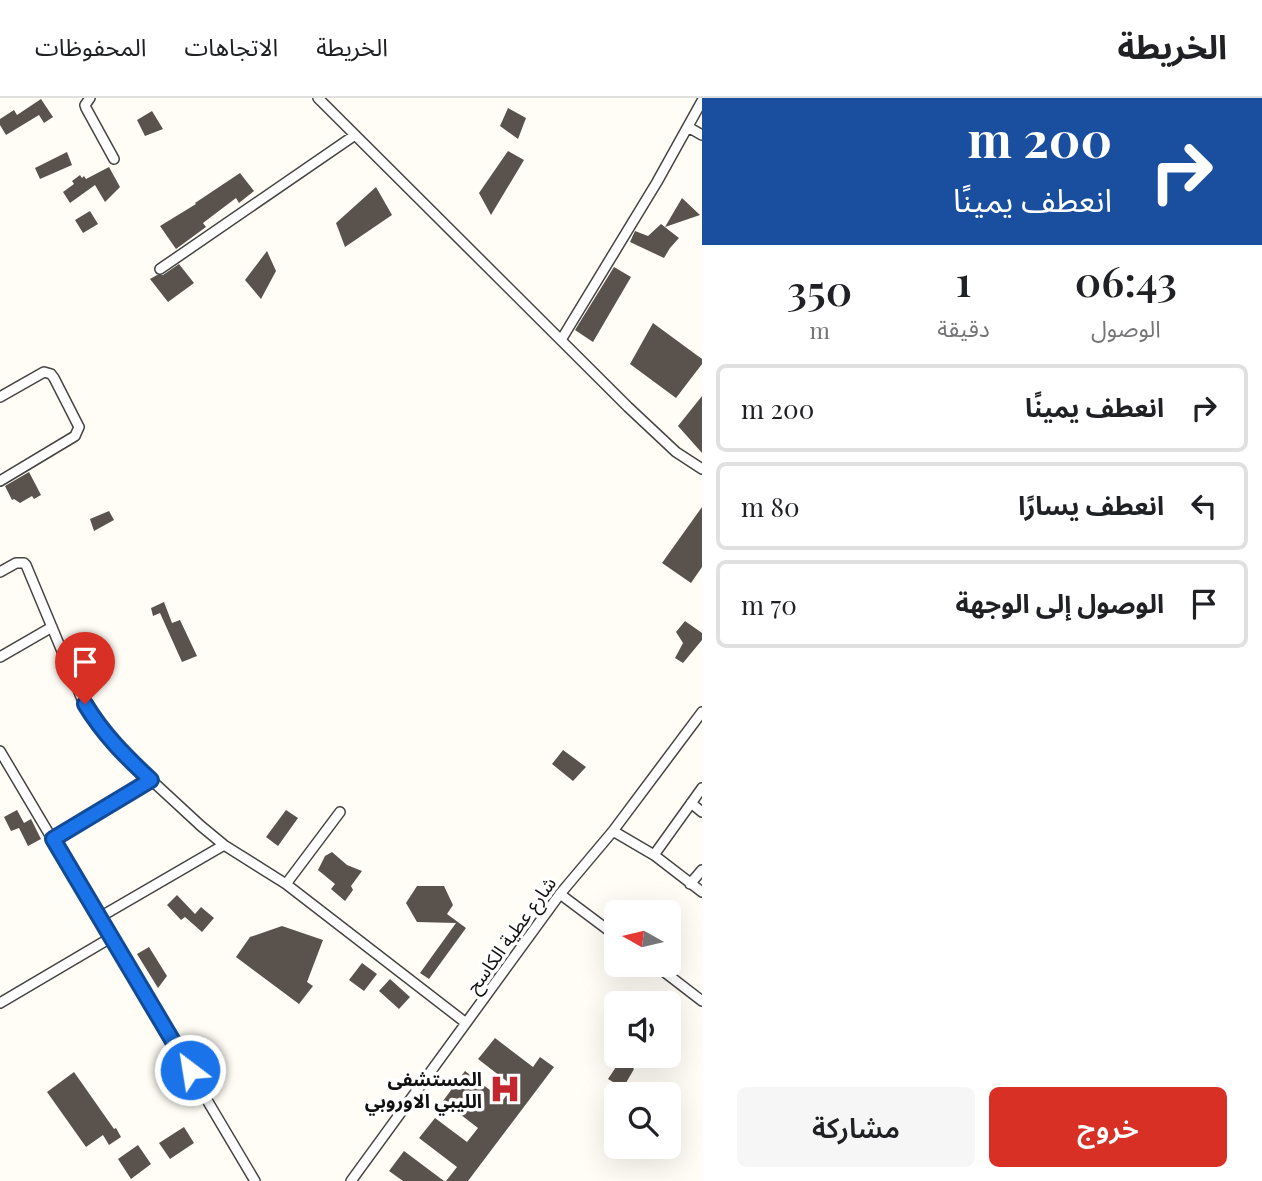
<!DOCTYPE html>
<html lang="ar">
<head>
<meta charset="utf-8">
<style>
	body { margin:0; font-family:"Playfair Display","Noto Sans Arabic",serif; background:#f6f6f6; color:#202124; direction:rtl; height:100vh; display:flex; flex-direction:column; font-size:26px; white-space:nowrap }
	* { box-sizing:border-box; margin:0 }
	p { font-size:23px; color:#757577 }
	.icon { flex:none; width:38px; height:38px; fill:none; stroke:currentColor; stroke-width:2; stroke-linecap:round; stroke-linejoin:round }
	.map { position:relative; flex:1; overflow:hidden; direction:ltr }
	.side { display:flex; flex-direction:column; background:#fff; width:560px }
	.side>* { flex:none }
	.top-card { background:#1a4fa0; color:#fff; overflow:hidden }
	.needle { width:46px; rotate:278deg }
	.tools { position:absolute; left:604px; top:802px; display:grid; gap:14px }
	.tools a { display:grid; place-items:center; width:77px; height:77px; border-radius:10px; background:#fff; box-shadow:0 7px 28px #0002; font-size:35px }
	.pin { position:absolute; display:grid; place-items:center; width:60px; height:60px; color:#fff; margin:-72px -30px; border-radius:50% 50% 50% 0; rotate:-45deg; box-shadow:0 0 7px #0007 }
	.pin .icon { rotate:45deg }
	.me { position:absolute; width:77px; margin:-38px; rotate:329deg; stroke-linejoin:round; filter:drop-shadow(0 0 5px #0008) }
	.turn { display:flex; align-items:center; gap:24px; height:147px; padding:0 35px; font-size:32px }
	.turn .icon { width:91px; height:91px; stroke-width:2.5 }
	.turn b { display:block; font-size:49px; line-height:60px }
	.eta { display:flex; justify-content:space-evenly; align-items:center; height:119px; text-align:center }
	.eta b { font-size:42px; font-weight:600; line-height:49px }
	.primary-button { display:flex; gap:14px; margin-top:auto; padding:14px 35px }
	.primary-button a { flex:1; height:80px; border-radius:10px; background:#d93025; color:#fff; font-size:28px; font-weight:600; line-height:80px; text-align:center }
	.primary-button a+a { background:#f6f6f6; color:#202124 }
	ul { padding:0; list-style:none }
	li { display:flex; align-items:center; gap:21px; height:88px; margin:0 14px 10px; padding:0 21px; border:4px solid #e0e0e0; border-radius:10px }
	li div { flex:1 }
	li b { display:block; font-size:26px }
	li em { font-style:normal }
	header { display:flex; align-items:center; gap:42px; box-sizing:border-box; height:98px; padding:0 35px; background:#fff; border-bottom:2px solid #e0e0e0 }
	header strong { font-size:33px }
	nav { display:flex; gap:38px; margin-inline-start:auto; font-size:24px }
	main { display:flex; flex:1; min-height:0 }
	.map>svg:first-child { display:block }
</style>
</head>
<body>
<header>
<strong>الخريطة</strong>
<nav><a>الخريطة</a><a>الاتجاهات</a><a>المحفوظات</a></nav>
</header>
<main>
<section class="side">
<div class="top-card">
<div class="turn"><svg class="icon" aria-label="right" viewBox="0 0 24 24"><path d="M7 20v-9h11M14 6l5 5-5 5"/></svg><div><b>200 m</b>انعطف يمينًا</div></div>
</div>
<div class="eta">
<div><b>06:43</b><p>الوصول</p></div>
<div><b>1</b><p>دقيقة</p></div>
<div><b>350</b><p>m</p></div>
</div>
<ul>
<li><svg class="icon" aria-label="right" viewBox="0 0 24 24"><path d="M7 20v-9h11M14 6l5 5-5 5"/></svg><div><b>انعطف يمينًا</b></div><em>200 m</em></li>
<li><svg class="icon" aria-label="left" viewBox="0 0 24 24"><path d="M17 20v-9H6M10 6l-5 5 5 5"/></svg><div><b>انعطف يسارًا</b></div><em>80 m</em></li>
<li><svg class="icon" aria-label="arrive" viewBox="0 0 24 24"><path d="M6 21V4h12l-3 4 3 4H6"/></svg><div><b>الوصول إلى الوجهة</b></div><em>70 m</em></li>
</ul>
<div class="primary-button"><a>خروج</a><a>مشاركة</a></div>
</section>
<div class="map">
<svg width="702" height="1083" viewBox="0 0 702 1083">
	<rect width="100%" height="100%" fill="#fffdf5"/>
	<!-- building -->
	<path fill="#5a524d" d="M41,1L53,19L44,25L39,17L6,37L0,27V21L14,12L17,17Z
		M508,10L526,20L518,41L500,28Z
		M152,13L163,31L145,38L137,22Z
		M508,53L524,62L491,117L479,95Z
		M67,54L72,67L40,81L35,70Z
		M109,69L120,89L105,104L95,87L70,105L63,94L74,86L72,83L80,77L82,80L84,78L86,81Z
		M240,75L254,93L239,105L236,100L203,125L206,129L176,151L160,128L196,106L195,105Z
		M376,89L392,117L345,149L336,125Z
		M682,100L700,117L665,129Z
		M90,113L98,126L83,135L75,122Z
		M661,126L679,140L670,150L664,160L630,144L635,133L648,138Z
		M267,153L276,173L261,201L245,182Z
		M179,166L194,185L168,204L150,181L157,177H163Z
		M614,169L631,179L593,244L575,232Z
		M653,225L702,261V266L676,300L630,266Z
		M702,298V355L678,328Z
		M29,374L41,397L34,401L32,398L20,405L14,401L12,402L5,388Z
		M702,409V469L691,485L662,465Z
		M109,413L114,422L94,433L90,421Z
		M164,504L172,525L180,522L197,558L182,564L160,515L153,518L151,510Z
		M685,523L702,535V542L683,565L675,560L683,545L676,534Z
		M563,652L586,669L573,683L552,666Z
		M17,712L24,725L31,721L41,741L28,748L19,730L11,733L4,719Z
		M286,712L298,720L278,748L266,739Z
		M332,754L347,767L362,773L351,788L353,792L345,803L331,791L335,786L318,772L325,758Z
		M417,788H444L453,807L447,816L466,830L429,881L420,875L456,825L417,824L406,805Z
		M177,797L195,816L201,809L214,820L202,834L185,819L181,822L167,807Z
		M282,828L323,842L307,884L313,888L299,906L236,859L250,839Z
		M149,849L167,878L158,890L137,856Z
		M362,865L377,876L364,893L349,882Z
		M390,881L410,899L399,911L379,893Z
		M495,940L533,969L540,959L554,969L468,1083H446L457,1069L419,1040L435,1020L467,1044L478,1030L443,1003L465,973L503,1002L513,988L478,961Z
		M622,960L634,971L623,990L608,981Z
		M74,974L114,1031L116,1030L121,1039L109,1047L103,1037L86,1049L47,994Z
		M184,1029L194,1045L170,1061L159,1045Z
		M138,1047L151,1066L131,1081L118,1061Z
		M404,1053L444,1083H403L389,1073Z"/>
	<g fill="none" stroke-linecap="round" stroke-linejoin="round">
		<defs>
			<path id="minor" d="M90,0L85,7L86,10L114,61
				M318,0L628,309L676,354L702,371
				M688,29L702,37
				M160,171L355,37
				M561,242L657,84L702,3
				M0,299L44,274L51,276L54,280L79,329L75,338L0,383
				M0,474L16,465H24L26,467L84,606L98,628L122,655L201,728L224,747L286,786
				M0,559L52,529
				M0,653L255,1083
				M691,705L702,714
				M340,714L286,786L466,925
				M613,733L654,757L702,794
				M53,741L151,682
				M654,757L702,690
				M690,786L702,772
				M560,796L616,838
				M100,819L224,747
				M654,866L702,903
				M0,905L112,839
				M351,1083L560,796L613,733L702,614"/>
		</defs>
		<!-- minor casing -->
		<use href="#minor" stroke="#444" stroke-width="12"/>
		<!-- minor -->
		<use href="#minor" stroke="#fff" stroke-width="9"/>
	</g>
	<g fill="none" stroke-linecap="round" stroke-linejoin="round">
		<defs>
			<path id="route" d="M85,606C103,636 126,659 151,682L53,741L190,972"/>
		</defs>
		<!-- route casing -->
		<use href="#route" stroke="#114b97" stroke-width="18"/>
		<!-- route -->
		<use href="#route" stroke="#1a73e8" stroke-width="12"/>
	</g>
	<!-- icons -->
	<defs>
		<symbol id="hospital-bare" viewBox="-9 -9 18 18"><path d="M-5-5h3v3.5h4V-5h3V5h-3V1.5h-4V5h-3Z" fill="#c4262e" stroke="#fff" stroke-width="2.5" paint-order="stroke"/></symbol>
	</defs>
	<g fill-rule="evenodd">
		<use href="#hospital-bare" x="483" y="969" width="44" height="44"/>
	</g>
	<g text-anchor="middle" dominant-baseline="central" stroke-width="7" stroke-linejoin="round" paint-order="stroke">
		<!-- street labels -->
		<g font-size="19" fill="#111" stroke="#fff">
			<text transform="translate(510 836) rotate(-54)">شارع عطية الكاسح</text>
		</g>
		<!-- poi labels -->
		<g font-size="19" font-weight="bold" fill="#111" stroke="#fff" text-anchor="end">
			<text x="482" y="980">المستشفی<tspan x="482" dy="22">الليبي الاوروبي</tspan></text>
		</g>
	</g>
</svg>
<div class="tools">
<a><svg class="needle" viewBox="-14 -14 28 28"><path d="M0-13l5 13h-10z" fill="#e53935"/><path d="M0 13l5-13h-10z" fill="#757577"/></svg></a>
<a><svg class="icon" aria-label="sound" viewBox="0 0 24 24"><path d="M4 9h4l5-4v14l-5-4H4zM17 9q2 3 0 6"/></svg></a>
<a><svg class="icon" aria-label="search" viewBox="0 0 24 24"><circle cx="10" cy="10" r="6"/><path d="M15 15l6 6"/></svg></a>
</div>
<div class="pin" style="left:85px;top:606px;background:#d93025"><svg class="icon" aria-label="arrive" viewBox="0 0 24 24"><path d="M6 21V4h12l-3 4 3 4H6"/></svg></div>
<svg class="me" style="left:190px;top:972px" viewBox="-20 -20 40 40"><circle r="17" fill="#1a73e8" stroke="#fff" stroke-width="3"/><path d="M0-11L8 9 0 5-8 9z" fill="#fff"/></svg>
</div>
</main>
</body>
</html>
